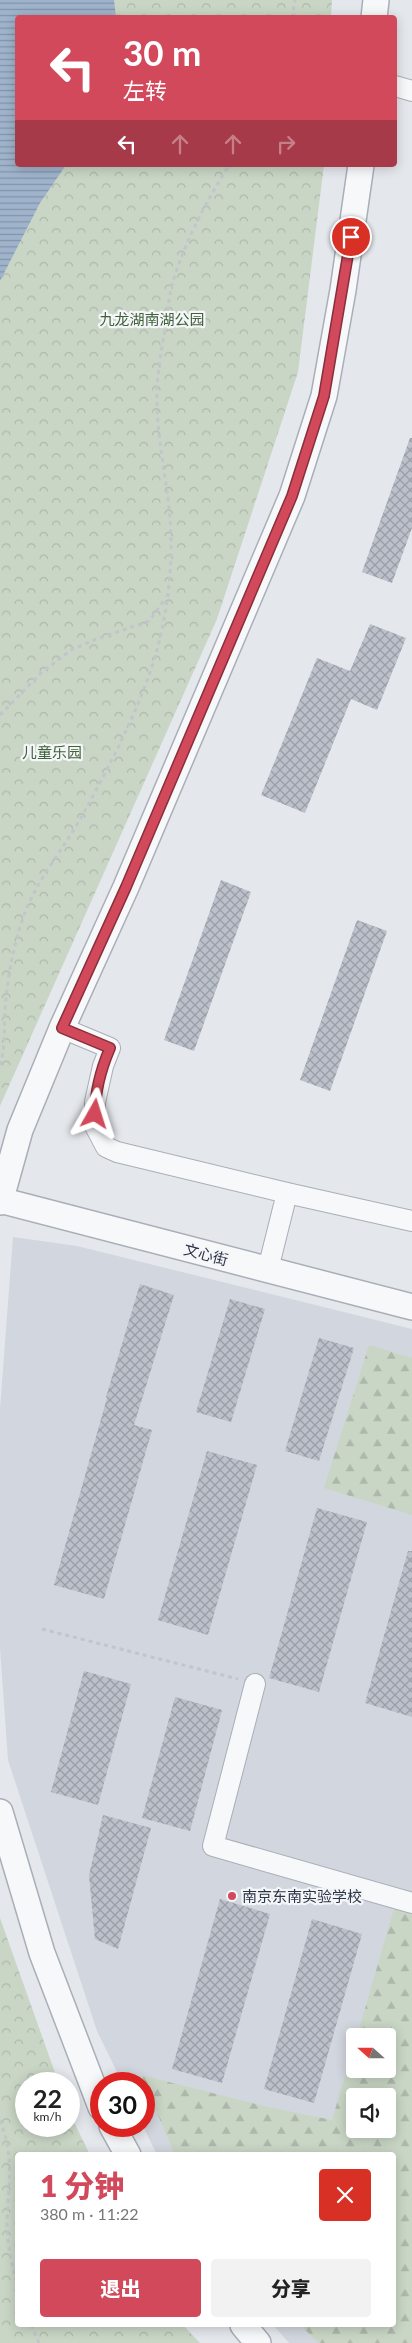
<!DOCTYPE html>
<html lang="zh">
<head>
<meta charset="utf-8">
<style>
	body { margin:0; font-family:Lato,"Noto Sans SC",sans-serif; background:#f2f2f2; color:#222; height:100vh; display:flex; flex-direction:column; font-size:19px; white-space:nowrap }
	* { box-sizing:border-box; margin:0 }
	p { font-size:16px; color:#767676 }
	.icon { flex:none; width:28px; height:28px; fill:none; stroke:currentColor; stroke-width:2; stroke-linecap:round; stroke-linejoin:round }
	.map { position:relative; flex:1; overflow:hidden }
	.drawer { position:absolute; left:15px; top:2152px; width:381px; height:175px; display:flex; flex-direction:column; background:#fff; border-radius:5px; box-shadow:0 2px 12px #0003 }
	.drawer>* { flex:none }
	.guide { position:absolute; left:15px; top:15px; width:382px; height:152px; border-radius:5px; box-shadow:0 2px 12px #0003; background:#d1495b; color:#fff; overflow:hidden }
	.needle { width:32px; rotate:291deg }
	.controls { position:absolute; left:346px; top:2028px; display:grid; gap:10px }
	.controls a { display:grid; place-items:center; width:50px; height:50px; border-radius:5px; background:#fff; box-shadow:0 2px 12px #0003; font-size:25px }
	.speed { position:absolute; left:15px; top:2072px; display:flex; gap:10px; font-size:25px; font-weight:700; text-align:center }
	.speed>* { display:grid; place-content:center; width:65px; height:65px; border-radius:50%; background:#fff; box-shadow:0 2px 12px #0003; line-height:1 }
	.speed small { font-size:12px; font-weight:400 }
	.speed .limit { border:8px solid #d22; background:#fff; color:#111 }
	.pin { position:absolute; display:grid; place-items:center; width:42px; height:42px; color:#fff; margin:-21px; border:2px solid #fff; border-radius:50%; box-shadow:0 1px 5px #0007 }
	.me { position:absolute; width:55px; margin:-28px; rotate:6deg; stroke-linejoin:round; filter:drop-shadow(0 0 4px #0008) }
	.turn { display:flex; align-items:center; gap:18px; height:105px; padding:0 25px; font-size:22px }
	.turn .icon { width:65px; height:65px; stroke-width:2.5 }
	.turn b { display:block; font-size:35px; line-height:42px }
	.lanes { display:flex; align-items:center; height:48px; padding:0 25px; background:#0003; justify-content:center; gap:25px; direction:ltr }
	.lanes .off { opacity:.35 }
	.round { display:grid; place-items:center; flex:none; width:52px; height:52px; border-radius:5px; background:#f2f2f2 }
	.overview { display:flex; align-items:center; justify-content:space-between; height:85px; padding:0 25px }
	h1 { font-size:30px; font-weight:800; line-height:38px; color:#d1495b }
	.cta { display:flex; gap:10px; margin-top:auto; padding:10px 25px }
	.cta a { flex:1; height:58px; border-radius:5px; background:#d1495b; color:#fff; font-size:20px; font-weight:800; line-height:58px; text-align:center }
	.cta a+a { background:#f2f2f2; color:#222 }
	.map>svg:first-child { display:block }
</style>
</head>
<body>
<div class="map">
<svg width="412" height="2343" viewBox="0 0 412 2343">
	<defs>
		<pattern id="forest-firs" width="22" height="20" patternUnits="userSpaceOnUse" patternTransform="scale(1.25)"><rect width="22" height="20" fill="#c9d6c5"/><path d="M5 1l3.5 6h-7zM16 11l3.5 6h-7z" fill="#adb8ab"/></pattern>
		<pattern id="park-crowns" width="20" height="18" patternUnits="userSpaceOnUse" patternTransform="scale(1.25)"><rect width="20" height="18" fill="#c9d6c5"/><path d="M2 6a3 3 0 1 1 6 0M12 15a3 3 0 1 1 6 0" fill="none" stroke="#adb8ab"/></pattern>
		<pattern id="water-rules" width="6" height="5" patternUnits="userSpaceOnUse" patternTransform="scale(1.25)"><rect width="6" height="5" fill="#9fb4cc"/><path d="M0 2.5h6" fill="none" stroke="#8293a7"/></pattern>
		<pattern id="building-cross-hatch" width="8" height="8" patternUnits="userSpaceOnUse" patternTransform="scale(1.25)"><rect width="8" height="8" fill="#bbc0ca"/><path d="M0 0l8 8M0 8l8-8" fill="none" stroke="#989da6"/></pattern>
	</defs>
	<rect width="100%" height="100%" fill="#e4e7ec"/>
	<!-- built -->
	<path fill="#d2d6de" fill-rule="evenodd" d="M13,1237L77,1246L412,1329V2343H289L273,2325H394V2155H157L143,2126L144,2084H123L97,2031L8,1760L0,1648V1409ZM355,2036H388V2069H355ZM355,2096H388V2129H355Z"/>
	<!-- forest -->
	<path fill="url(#forest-firs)" fill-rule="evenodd" d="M369,1345L412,1358V1515L324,1488Z
		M396,1902L412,1907V2343H319L300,2325H394V2155H175L141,2075L268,2107L332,2120L355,2042V2069H388V2036H357ZM355,2096H388V2129H355Z"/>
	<!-- park -->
	<path fill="url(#park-crowns)" d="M0,0H332L331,17L18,18V165H324L298,372L217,619L0,1106Z
		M0,1918L59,2084H26V2126H69V2112L90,2155H18V2325H183L200,2343H0Z"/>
	<!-- water -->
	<path fill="url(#water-rules)" d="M0,0H114L116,17L18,18V165H66L40,203L0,281Z"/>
	<!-- building -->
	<path fill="url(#building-cross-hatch)" d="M410,438H412V528L392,583L362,572Z
		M370,624L406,638L377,710L351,699L305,813L261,795L317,658L350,671Z
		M221,880L251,892L194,1051L164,1040Z
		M357,920L387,931L330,1091L300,1080Z
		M140,1284L174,1295L134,1425L152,1430L104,1599L54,1585L107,1398L106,1397Z
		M230,1299L265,1309L231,1422L196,1412Z
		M319,1338L354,1348L319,1461L285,1451Z
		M207,1451L257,1465L208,1635L158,1620Z
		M317,1508L367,1522L319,1692L269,1678Z
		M408,1551H412V1717L365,1703Z
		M84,1671L131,1684L98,1805L51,1792Z
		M175,1697L222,1710L190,1831L142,1818Z
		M103,1815L151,1828L118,1949L95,1939L89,1875Z
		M220,1899L270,1914L222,2083L172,2069Z
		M312,1919L362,1934L314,2103L264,2089Z"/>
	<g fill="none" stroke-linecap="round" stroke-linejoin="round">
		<defs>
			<path id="minor" d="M395,86L412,91
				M62,1028L110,1048L103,1066L95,1102V1126L106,1147L117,1152L287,1193L268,1269
				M287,1193L412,1221
				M255,1684L213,1846L412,1903"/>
			<path id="tertiary" d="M374,18L376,0
				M0,1200L412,1307
				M0,1202L20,1130L62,1028L126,887L292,496L324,396L343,290L361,165
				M0,1812L42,1953L101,2107
				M112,2126L128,2155
				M243,2325L258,2343"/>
		</defs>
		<!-- minor casing -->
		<use href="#minor" stroke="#a9aeb7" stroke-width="22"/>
		<!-- tertiary casing -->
		<use href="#tertiary" stroke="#a9aeb7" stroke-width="28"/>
		<!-- path -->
		<path stroke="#c2c5cb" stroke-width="3" stroke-dasharray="4 4" stroke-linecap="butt" d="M292,18L295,0
			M0,715L40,674L71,650L94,640L149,621L165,599
			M0,1065C7,1043 3,1021 6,999C9,969 15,938 26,910C40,876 64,848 82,816C111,763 142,705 158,646C167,611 172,573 171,537C170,492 158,449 157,404C156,375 162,347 167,319C168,308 169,296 172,285C184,243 206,202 229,165
			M42,1629L238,1679
			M0,2120C15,2159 8,2183 7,2222C7,2244 12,2266 18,2287
			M31,2325L39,2343"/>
		<!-- minor -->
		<use href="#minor" stroke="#f7f8fa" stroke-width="20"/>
		<!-- tertiary -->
		<use href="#tertiary" stroke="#f7f8fa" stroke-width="25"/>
	</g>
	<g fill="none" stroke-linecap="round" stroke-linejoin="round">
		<defs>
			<path id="route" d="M95,1114C95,1092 101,1069 110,1048L62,1028L126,887L292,496L324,396L351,237"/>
		</defs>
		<!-- route casing -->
		<use href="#route" stroke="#882f3b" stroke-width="12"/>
		<!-- route -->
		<use href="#route" stroke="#d1495b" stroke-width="9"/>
	</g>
	<!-- markers -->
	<circle fill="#d1495b" stroke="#f4f6f9" stroke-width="2" cx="232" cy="1896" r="5"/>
	<g text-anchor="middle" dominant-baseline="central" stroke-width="4.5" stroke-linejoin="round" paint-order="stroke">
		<!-- park labels -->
		<g font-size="15" fill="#3f6138" stroke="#f4f6f9">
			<text x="152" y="319">九龙湖南湖公园</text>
			<text x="52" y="752">儿童乐园</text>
		</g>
		<!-- street labels -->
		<g font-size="15" fill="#2b3445" stroke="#f4f6f9">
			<text transform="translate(206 1254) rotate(15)">文心街</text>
		</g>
		<!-- poi labels -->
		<g font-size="15" fill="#2b3445" stroke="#f4f6f9" text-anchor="start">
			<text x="242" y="1896">南京东南实验学校</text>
		</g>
	</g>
</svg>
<div class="controls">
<a><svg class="needle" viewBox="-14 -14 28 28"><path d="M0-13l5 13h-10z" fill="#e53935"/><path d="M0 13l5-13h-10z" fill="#767676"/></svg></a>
<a><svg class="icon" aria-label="sound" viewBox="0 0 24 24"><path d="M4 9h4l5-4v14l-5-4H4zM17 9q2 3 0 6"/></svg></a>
</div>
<div class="speed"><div>22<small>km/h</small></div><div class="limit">30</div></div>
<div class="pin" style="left:351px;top:237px;background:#d93025"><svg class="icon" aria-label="arrive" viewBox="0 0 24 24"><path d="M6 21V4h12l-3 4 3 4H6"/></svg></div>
<svg class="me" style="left:95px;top:1114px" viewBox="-20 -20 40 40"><path d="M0-17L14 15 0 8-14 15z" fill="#d1495b" stroke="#fff" stroke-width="4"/></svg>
<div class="guide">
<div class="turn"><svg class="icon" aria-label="left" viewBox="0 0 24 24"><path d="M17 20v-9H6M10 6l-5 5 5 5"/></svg><div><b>30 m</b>左转</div></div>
<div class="lanes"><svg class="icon" aria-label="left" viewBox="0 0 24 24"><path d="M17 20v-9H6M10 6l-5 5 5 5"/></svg><svg class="icon off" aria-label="ahead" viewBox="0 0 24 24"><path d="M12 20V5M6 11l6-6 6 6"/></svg><svg class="icon off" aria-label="ahead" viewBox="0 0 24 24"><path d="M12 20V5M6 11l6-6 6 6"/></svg><svg class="icon off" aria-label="right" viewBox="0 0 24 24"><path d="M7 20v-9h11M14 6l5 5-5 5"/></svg></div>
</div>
<section class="drawer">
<div class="overview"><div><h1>1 分钟</h1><p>380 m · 11:22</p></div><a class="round" style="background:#d93025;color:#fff"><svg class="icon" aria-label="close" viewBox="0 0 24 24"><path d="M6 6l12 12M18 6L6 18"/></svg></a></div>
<div class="cta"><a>退出</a><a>分享</a></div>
</section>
</div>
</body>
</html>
